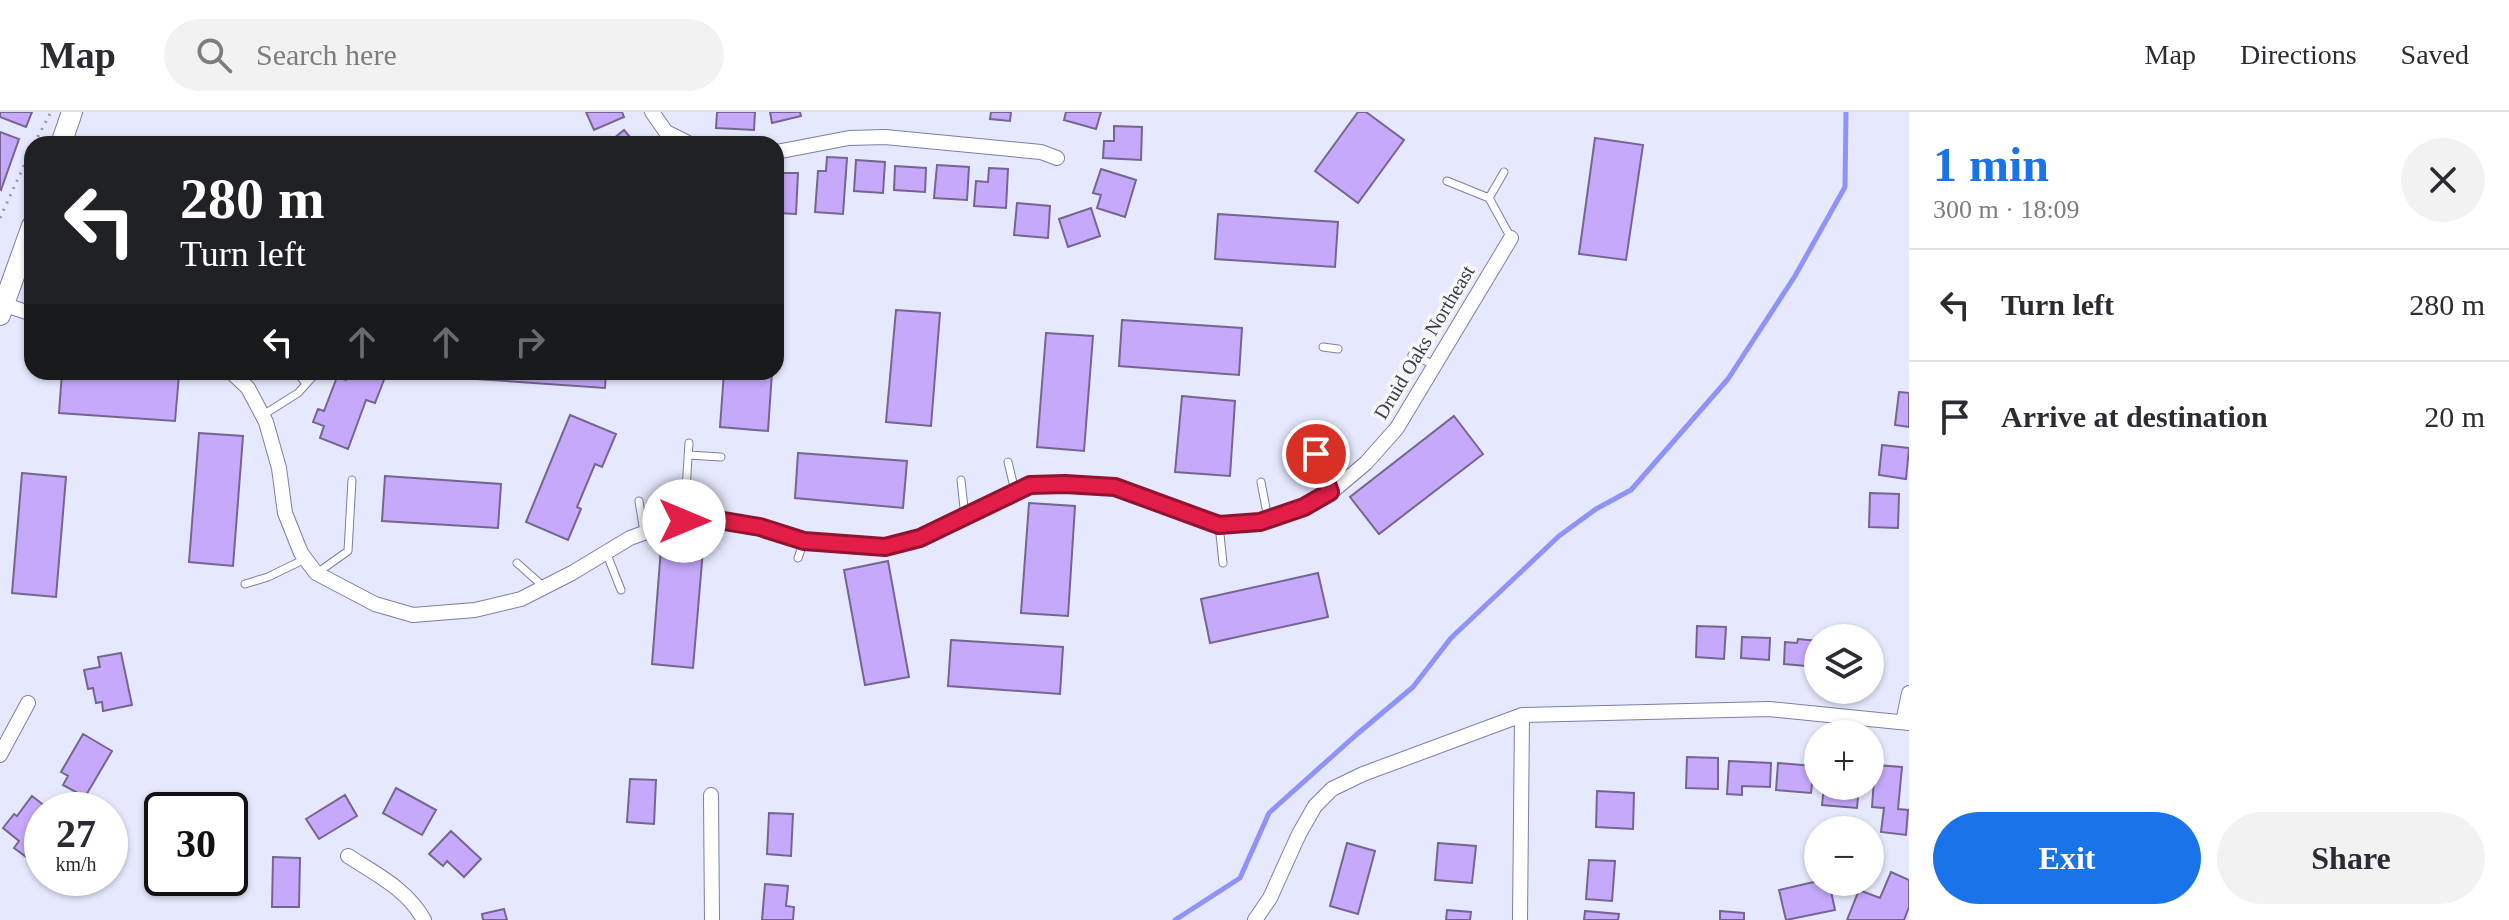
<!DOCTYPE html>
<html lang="en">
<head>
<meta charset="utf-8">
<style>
	body { margin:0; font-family:Georgia,serif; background:#f2f2f3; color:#2b2b33; height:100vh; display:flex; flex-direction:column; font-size:30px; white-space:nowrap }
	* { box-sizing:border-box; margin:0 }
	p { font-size:26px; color:#7c7c81 }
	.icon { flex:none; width:44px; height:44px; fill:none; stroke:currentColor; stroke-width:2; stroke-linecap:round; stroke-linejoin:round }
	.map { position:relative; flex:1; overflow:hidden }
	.panel { display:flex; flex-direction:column; background:#fff; width:600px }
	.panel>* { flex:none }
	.hud { position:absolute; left:24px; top:24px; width:760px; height:244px; border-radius:24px; box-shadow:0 2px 6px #0004; background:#202124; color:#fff; overflow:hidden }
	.controls { position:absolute; left:1804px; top:512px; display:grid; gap:16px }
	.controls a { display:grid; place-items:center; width:80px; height:80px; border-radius:50%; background:#fff; box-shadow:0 2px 6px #0004; font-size:40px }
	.speed { position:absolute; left:24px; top:680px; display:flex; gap:16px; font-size:40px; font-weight:700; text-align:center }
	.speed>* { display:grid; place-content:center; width:104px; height:104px; border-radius:50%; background:#fff; box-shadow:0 2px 6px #0004; line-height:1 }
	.speed small { font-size:20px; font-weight:400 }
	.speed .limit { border:4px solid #111; border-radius:12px; background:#fff; color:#111 }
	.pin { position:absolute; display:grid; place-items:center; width:68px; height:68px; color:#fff; margin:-34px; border:4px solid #fff; border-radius:50%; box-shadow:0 2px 8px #0007 }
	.me { position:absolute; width:88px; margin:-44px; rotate:90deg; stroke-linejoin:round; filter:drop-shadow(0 0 6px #0008) }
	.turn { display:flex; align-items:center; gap:28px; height:168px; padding:0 24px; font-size:36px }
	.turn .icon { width:104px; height:104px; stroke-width:2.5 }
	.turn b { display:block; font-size:56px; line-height:68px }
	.lanes { display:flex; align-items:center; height:76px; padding:0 24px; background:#0003; justify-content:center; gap:40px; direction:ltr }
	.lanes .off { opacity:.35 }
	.round { display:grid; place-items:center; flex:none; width:84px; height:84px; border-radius:42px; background:#f2f2f3 }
	.summary { display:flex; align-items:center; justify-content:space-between; height:136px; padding:0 24px }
	h1 { font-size:48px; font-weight:700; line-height:60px; color:#1a73e8 }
	.cta { display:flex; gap:16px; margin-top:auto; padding:16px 24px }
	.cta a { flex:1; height:92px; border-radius:48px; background:#1a73e8; color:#fff; font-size:32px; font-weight:700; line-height:92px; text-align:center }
	.cta a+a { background:#f2f2f3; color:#2b2b33 }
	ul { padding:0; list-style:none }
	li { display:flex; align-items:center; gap:24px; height:112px; padding:0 24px; border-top:2px solid #e1e1e2 }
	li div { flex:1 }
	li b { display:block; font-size:30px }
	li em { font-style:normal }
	header { display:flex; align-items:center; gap:48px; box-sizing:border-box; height:112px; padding:0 40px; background:#fff; border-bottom:2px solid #e1e1e2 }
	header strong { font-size:38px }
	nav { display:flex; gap:44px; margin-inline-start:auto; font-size:28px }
	.search { width:560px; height:72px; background:#f2f2f3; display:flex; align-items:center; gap:20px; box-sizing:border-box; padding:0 28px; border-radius:44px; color:#7c7c81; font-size:30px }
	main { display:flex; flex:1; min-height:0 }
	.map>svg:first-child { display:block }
</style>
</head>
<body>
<header>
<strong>Map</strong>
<div class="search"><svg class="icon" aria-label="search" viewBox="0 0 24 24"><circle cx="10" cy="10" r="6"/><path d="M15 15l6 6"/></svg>Search here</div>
<nav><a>Map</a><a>Directions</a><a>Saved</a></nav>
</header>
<main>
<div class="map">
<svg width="1909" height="808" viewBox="0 0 1909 808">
	<rect width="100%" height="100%" fill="#e6e9fd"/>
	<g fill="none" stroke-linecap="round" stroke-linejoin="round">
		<!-- stream -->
		<path stroke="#8f93f9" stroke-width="5" d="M1175,808L1240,766L1269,701L1356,623L1413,575L1451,526L1559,424L1596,397L1631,378L1728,267L1795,164L1845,75L1846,0"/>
	</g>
	<!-- building -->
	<path fill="#c6a9fb" stroke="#756691" stroke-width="2" d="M0,0H32L26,15L0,5Z
		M586,0H622L624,5L594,18Z
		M717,0H755L754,18L716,16Z
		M770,0H800L801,4L772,11Z
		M991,0H1011L1010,9L990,7Z
		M1066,0H1101L1096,17L1064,8Z
		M1358,0H1366L1404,28L1358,91L1315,59Z
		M1114,14L1142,15L1141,48L1103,46L1104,29H1114Z
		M624,18L636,32H607Z
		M0,20L19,27L1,78L0,77Z
		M1595,26L1643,33L1626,148L1579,142Z
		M827,45L847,46L843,102L815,100L818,59H826Z
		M856,48L885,50L883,81L854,79Z
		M937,53L969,55L967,88L934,86Z
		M895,54L926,56L925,80L894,78Z
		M989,56L1008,57L1006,96L974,94L976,69L988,70Z
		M1101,57L1136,68L1125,105L1097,96L1101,83L1093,81Z
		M782,61H798L796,102L776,101V76H781Z
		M1017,91L1050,94L1048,126L1014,123Z
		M1091,96L1100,124L1068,135L1059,107Z
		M1218,102L1338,110L1335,155L1215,147Z
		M896,198L940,201L931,314L886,310Z
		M1122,208L1242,216L1239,263L1119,254Z
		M1046,221L1093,224L1084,339L1037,335Z
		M62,260H97L96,262L145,266L146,260L179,263L175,309L59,301Z
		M349,260H387L375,291L366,288L348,337L320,326L324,314L313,310L318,297L324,299L337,265L346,268Z
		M477,260H606L605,276L477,267Z
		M724,260H772L768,319L720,315Z
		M1899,280L1909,281V315L1895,313Z
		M1182,284L1235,289L1230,364L1175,360Z
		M570,303L616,322L602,355L595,352L577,395L581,397L568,428L526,410Z
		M1454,304L1483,342L1379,422L1350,385Z
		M199,321L243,324L233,454L189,450Z
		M1882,333L1909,336L1906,367L1879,363Z
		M798,341L907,349L903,396L795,386Z
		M22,361L66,365L56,485L12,481Z
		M385,364L501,372L498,416L382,409Z
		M1870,381L1899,382L1898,416L1869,415Z
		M1029,391L1075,394L1068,504L1021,501Z
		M662,423L704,426L693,556L652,552Z
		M888,449L909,565L865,573L844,458Z
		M1318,461L1328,505L1210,531L1201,487Z
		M1697,514L1726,515L1724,547L1696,545Z
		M1742,525L1770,526L1769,548L1741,546Z
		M1798,527L1818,529V555L1784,552L1785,530L1797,531Z
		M951,528L1063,535L1060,582L948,574Z
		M121,541L132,593L103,599L102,590L96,591L93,576L88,577L84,558L100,555L98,545Z
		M83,622L112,639L85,685L63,673L68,664L61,660Z
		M1687,645L1718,646V677L1686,676Z
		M1729,649L1771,651L1770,675L1742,674V683L1727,682Z
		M1778,651L1814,654L1811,681L1776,678Z
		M1875,653L1902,655L1898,697L1908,698L1906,723L1881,720L1884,696L1872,695Z
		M630,667L656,668L654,712L627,710Z
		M1824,674H1859L1857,696L1822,693Z
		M396,676L436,698L422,723L383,701Z
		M1597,679L1634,681L1633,717L1596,715Z
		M345,683L357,704L319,727L306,707Z
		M32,684L50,698H42V730L29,747L14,736L19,729L3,716L14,702L17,704Z
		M769,701L793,702L791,744L767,742Z
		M451,719L481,747L464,765L447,749L443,754L429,742Z
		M1347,731L1375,739L1358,802L1330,794Z
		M1438,731L1476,734L1472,771L1435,768Z
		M273,745L300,746L299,795H272Z
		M1589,748L1615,749L1612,789L1586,787Z
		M1891,760L1909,768V795L1904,808H1847L1859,778L1880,786Z
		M1818,769L1829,770L1835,798L1786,808L1779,778Z
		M765,772L788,774L786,794L794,795L793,808H762Z
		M504,797L507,808H483L482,802Z
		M1447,798L1471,800L1470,808H1446Z
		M1585,799L1619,802L1618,808H1584Z
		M1720,799L1744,801V808H1720Z"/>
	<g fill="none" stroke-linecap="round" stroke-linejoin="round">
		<defs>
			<path id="service" d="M1447,69L1489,86L1511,126
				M1489,86L1504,60
				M1323,235L1338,237
				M1412,243L1435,253
				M297,260L306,272
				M263,303L298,281L317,260
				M1316,342L1330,380
				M688,343L721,345
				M1008,350L1015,379
				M961,368L965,405
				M1261,370L1268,407
				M639,389L644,420
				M684,409L689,331
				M1219,413L1223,451
				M606,440L621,478
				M798,446L804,429
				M517,451L544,475
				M317,461L348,439L352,368
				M245,472L268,465L305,447"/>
			<path id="minor" d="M652,0L666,20L690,32
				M776,40L849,26L885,25L1041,40L1057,46
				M0,191L32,202
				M231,260L248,276L266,310L279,356L285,401L301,441L316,461L375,492L413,503L475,498L521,487L572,461L630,426L674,410L718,408L760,415L804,429L885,435L920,426L1030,373L1065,372L1115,375L1219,413L1260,410L1304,395L1335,377L1366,351L1397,316L1511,126
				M1903,610L1909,581
				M0,643L28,591
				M711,683L712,808
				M348,744C376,762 408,778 424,808
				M1255,808L1270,786L1299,722L1315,694L1332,677L1363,662L1522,603L1769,597L1909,611
				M1520,808L1522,603"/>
			<path id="secondary" d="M61,32L72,0
				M0,203L32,114"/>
		</defs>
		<!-- service casing -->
		<use href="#service" stroke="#7a7eab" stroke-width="9"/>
		<!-- minor casing -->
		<use href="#minor" stroke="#7a7eab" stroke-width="16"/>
		<!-- secondary casing -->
		<use href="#secondary" stroke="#7a7eab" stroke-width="22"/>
		<!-- path -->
		<path stroke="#9395a9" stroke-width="3" stroke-dasharray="2 6" stroke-linecap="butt" d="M34,32L51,0
			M0,106L32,36"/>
		<!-- service -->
		<use href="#service" stroke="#fff" stroke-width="7"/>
		<!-- minor -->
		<use href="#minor" stroke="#fff" stroke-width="14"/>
		<!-- secondary -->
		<use href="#secondary" stroke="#fff" stroke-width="20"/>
	</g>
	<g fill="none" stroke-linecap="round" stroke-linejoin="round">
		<defs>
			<path id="route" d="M684,409L718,408L760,415L804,429L885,435L920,426L1030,373L1065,372L1115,375L1219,413L1260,410L1304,395L1330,380L1316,342"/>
		</defs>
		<!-- route casing -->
		<use href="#route" stroke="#92132f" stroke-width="20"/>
		<!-- route -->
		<use href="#route" stroke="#e11d48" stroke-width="14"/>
	</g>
	<g text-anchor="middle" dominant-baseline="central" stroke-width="7" stroke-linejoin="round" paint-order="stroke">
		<!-- street labels -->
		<g font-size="20" fill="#383a4e" stroke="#f7f7f7">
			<text transform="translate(1424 230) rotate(-59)">Druid Oaks Northeast</text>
		</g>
	</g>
</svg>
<div class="controls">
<a><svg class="icon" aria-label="layers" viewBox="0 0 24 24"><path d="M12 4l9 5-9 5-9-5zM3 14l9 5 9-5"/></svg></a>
<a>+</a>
<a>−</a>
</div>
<div class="speed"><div>27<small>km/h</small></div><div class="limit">30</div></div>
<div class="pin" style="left:1316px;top:342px;background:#d93025"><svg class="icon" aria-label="arrive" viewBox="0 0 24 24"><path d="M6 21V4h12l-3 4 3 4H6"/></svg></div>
<svg class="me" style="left:684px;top:409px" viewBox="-20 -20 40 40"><circle r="19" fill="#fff"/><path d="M0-13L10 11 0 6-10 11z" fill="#e11d48"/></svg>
<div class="hud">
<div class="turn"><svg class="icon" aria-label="left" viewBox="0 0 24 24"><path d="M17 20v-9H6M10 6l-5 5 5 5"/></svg><div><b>280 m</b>Turn left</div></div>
<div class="lanes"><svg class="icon" aria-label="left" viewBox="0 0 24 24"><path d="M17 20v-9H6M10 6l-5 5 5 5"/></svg><svg class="icon off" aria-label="ahead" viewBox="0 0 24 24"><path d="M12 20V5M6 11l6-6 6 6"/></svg><svg class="icon off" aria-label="ahead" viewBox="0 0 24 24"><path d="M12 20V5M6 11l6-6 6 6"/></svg><svg class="icon off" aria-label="right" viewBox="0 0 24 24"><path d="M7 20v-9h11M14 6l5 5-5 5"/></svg></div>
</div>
</div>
<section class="panel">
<div class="summary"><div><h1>1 min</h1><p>300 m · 18:09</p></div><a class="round"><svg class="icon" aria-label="close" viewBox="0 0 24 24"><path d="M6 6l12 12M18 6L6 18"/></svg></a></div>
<ul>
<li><svg class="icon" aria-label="left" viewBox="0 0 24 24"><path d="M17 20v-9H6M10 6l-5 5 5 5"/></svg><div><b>Turn left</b></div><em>280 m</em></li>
<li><svg class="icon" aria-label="arrive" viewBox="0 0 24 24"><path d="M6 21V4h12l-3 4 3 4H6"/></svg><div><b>Arrive at destination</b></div><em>20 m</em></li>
</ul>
<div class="cta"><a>Exit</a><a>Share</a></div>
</section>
</main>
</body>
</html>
